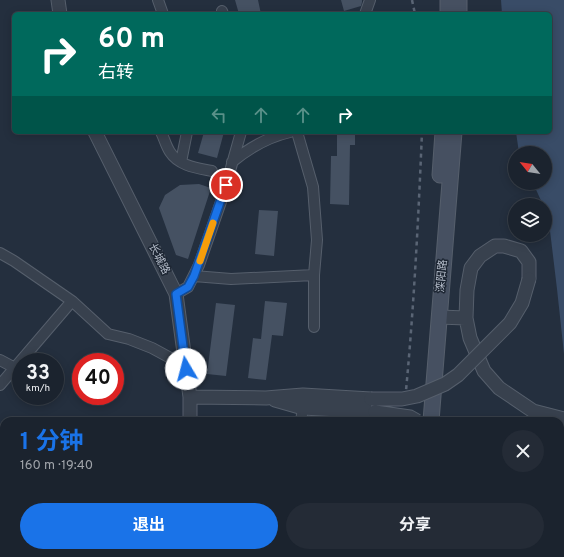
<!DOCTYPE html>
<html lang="zh">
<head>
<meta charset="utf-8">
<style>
	body { margin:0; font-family:Overpass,"Noto Sans SC",sans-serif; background:#242b36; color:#f1f3f6; height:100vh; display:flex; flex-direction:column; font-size:15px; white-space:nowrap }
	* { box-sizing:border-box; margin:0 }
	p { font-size:13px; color:#a0a4aa }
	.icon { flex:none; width:22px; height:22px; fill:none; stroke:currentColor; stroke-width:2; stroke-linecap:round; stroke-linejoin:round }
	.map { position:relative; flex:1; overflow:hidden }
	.sheet { position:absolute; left:0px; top:417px; width:564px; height:140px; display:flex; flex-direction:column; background:#1b232e; border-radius:12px 12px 0 0; box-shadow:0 2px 10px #0003,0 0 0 1px #39404a }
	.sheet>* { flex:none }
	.hud { position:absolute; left:12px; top:12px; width:540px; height:122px; border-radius:6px; box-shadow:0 2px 10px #0003,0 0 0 1px #39404a; background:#00695c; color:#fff; overflow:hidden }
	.needle { width:26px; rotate:300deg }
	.tools { position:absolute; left:508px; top:146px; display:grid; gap:8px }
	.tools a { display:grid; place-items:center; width:44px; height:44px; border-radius:50%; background:#1b232e; box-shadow:0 2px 10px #0003,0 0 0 1px #39404a; font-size:20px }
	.speed { position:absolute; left:12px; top:353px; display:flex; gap:8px; font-size:20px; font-weight:700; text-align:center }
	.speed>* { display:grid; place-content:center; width:52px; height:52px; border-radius:50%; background:#1b232e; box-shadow:0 2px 10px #0003,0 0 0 1px #39404a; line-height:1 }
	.speed small { font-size:10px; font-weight:400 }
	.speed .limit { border:6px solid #d22; background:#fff; color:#111 }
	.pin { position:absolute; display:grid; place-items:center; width:34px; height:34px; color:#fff; margin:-17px; border:2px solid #fff; border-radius:50%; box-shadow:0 1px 4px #0007 }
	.me { position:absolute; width:44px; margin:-22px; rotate:352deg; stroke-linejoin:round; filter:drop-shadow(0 0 3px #0008) }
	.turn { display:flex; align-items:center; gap:14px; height:84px; padding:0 20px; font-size:18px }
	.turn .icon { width:52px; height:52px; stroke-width:2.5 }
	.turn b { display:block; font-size:28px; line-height:34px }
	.lanes { display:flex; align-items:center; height:38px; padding:0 20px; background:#0003; justify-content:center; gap:20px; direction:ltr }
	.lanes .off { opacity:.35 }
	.round { display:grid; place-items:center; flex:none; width:42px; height:42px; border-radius:21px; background:#242b36 }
	.head { display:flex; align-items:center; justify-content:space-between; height:68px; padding:0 20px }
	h1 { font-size:24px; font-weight:700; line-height:30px; color:#1a73e8 }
	.button { display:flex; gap:8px; margin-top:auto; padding:8px 20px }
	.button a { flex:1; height:46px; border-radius:24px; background:#1a73e8; color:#fff; font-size:16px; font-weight:700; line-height:46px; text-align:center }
	.button a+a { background:#242b36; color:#f1f3f6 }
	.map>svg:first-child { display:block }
</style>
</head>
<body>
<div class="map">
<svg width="564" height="557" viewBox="0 0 564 557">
	<rect width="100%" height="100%" fill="#242f3e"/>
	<!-- water -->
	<path fill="#394c67" d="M501,0H564V354L557,289L548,214L545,205H543L533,183H545V153H519L516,132H550V14H502Z
		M564,451V557H551L552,553H560V485Z"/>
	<!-- building -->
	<path fill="#455162" d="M235,0H258L261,14H239Z
		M341,0H362V2L361,6L344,11Z
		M204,132H224L217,158L198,153Z
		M337,132H355V145H350L349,205L330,204L331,156H337Z
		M199,184L211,188L188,259L176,255L159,208L165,195L180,185Z
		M259,210L278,211L274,256L255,254Z
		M265,301L287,303L283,336L272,335L266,380L248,378L253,338L261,339Z
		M216,303L235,305L226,376L207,374Z"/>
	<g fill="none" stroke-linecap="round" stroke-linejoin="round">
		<defs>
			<path id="minor" d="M158,0L163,14
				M222,11L223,14
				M365,14L370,0
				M161,132C164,138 166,146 170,152C179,166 197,168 212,171
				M297,132L313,187L317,240L314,275V327
				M181,162L187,132
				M232,162C249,148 268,137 290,132
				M0,253L14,261L72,301L108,334L129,339L152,348L176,361L186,369
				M194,276L231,279L314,275
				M176,294L188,287L199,265L223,196L241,132
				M0,360L15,368
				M0,385L72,301
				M301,421L303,408
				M279,557L280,553"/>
			<path id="tertiary" d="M58,0L60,14
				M95,132L176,294L190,397V421
				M529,279V262L521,251L504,246H495L480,256L471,268L467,290L466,318L470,338L484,371L499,388L533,411L564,419
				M439,317L466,318
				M190,397L266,398L303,395L371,399
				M275,400L303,408L375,412
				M560,436H564
				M155,557L157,553
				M442,557V553
				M514,557V553"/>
			<path id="secondary" d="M448,0V14
				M459,0V14
				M440,175L443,132
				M431,421L454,132
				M421,557V553"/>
		</defs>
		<!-- minor casing -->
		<use href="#minor" stroke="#565f6c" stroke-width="12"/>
		<!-- tertiary casing -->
		<use href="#tertiary" stroke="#565f6c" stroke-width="15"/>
		<!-- secondary casing -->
		<use href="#secondary" stroke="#565f6c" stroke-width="17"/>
		<!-- minor -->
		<use href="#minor" stroke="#38414e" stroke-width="10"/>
		<!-- tertiary -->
		<use href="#tertiary" stroke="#38414e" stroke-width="13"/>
		<!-- secondary -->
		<use href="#secondary" stroke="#465061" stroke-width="15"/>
		<!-- rail -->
		<path stroke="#5a6575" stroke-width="2.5" stroke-dasharray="4 4" stroke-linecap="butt" d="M412,0L415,14
			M403,421C413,325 418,228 422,132
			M388,557V553"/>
		<defs>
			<path id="tertiary-bridge" d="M371,399H402L417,396L445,384L458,375L510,323L522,303L529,279
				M375,412L410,417L417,421"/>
		</defs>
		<!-- tertiary-bridge casing -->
		<use href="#tertiary-bridge" stroke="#565f6c" stroke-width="15" stroke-linecap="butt"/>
		<!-- tertiary-bridge -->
		<use href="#tertiary-bridge" stroke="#38414e" stroke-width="13"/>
	</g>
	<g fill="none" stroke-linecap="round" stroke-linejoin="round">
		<defs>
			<path id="route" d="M186,369L176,294L188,287L194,276L226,185"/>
		</defs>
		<!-- route casing -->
		<use href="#route" stroke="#114b97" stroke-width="10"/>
		<!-- route -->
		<use href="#route" stroke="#1a73e8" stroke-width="7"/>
		<!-- slow -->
		<path stroke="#f59e0b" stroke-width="7" d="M200,261L213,223"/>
	</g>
	<g text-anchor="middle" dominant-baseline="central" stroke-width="3" stroke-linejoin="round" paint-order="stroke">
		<!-- street labels -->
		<g font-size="11" fill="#b4bcc9" stroke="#1d2633">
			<text transform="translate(159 259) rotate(63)">长城路</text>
			<text transform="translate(442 276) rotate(-85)">滦阳路</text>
		</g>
	</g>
</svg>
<div class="tools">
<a><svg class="needle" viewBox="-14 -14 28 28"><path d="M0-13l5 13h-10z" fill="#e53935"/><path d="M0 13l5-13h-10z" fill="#a0a4aa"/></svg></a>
<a><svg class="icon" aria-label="layers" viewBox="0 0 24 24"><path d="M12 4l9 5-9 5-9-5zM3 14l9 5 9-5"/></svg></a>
</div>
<div class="speed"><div>33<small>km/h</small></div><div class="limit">40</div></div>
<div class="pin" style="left:226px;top:185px;background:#d93025"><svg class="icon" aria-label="arrive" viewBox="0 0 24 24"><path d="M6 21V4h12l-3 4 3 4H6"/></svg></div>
<svg class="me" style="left:186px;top:369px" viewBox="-20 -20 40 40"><circle r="19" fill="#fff"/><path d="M0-13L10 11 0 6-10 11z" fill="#1a73e8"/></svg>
<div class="hud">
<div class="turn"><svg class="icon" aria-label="right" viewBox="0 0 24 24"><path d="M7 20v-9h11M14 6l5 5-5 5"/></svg><div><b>60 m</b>右转</div></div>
<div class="lanes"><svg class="icon off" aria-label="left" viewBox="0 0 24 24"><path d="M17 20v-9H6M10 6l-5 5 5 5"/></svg><svg class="icon off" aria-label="ahead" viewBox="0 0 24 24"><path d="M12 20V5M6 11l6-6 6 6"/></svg><svg class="icon off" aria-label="ahead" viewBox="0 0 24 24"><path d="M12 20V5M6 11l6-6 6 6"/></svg><svg class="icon" aria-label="right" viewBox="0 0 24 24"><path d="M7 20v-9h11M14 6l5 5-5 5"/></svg></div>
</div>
<section class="sheet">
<div class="head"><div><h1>1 分钟</h1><p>160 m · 19:40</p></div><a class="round"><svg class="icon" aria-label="close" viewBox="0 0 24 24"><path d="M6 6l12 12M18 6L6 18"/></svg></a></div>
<div class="button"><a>退出</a><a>分享</a></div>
</section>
</div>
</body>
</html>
